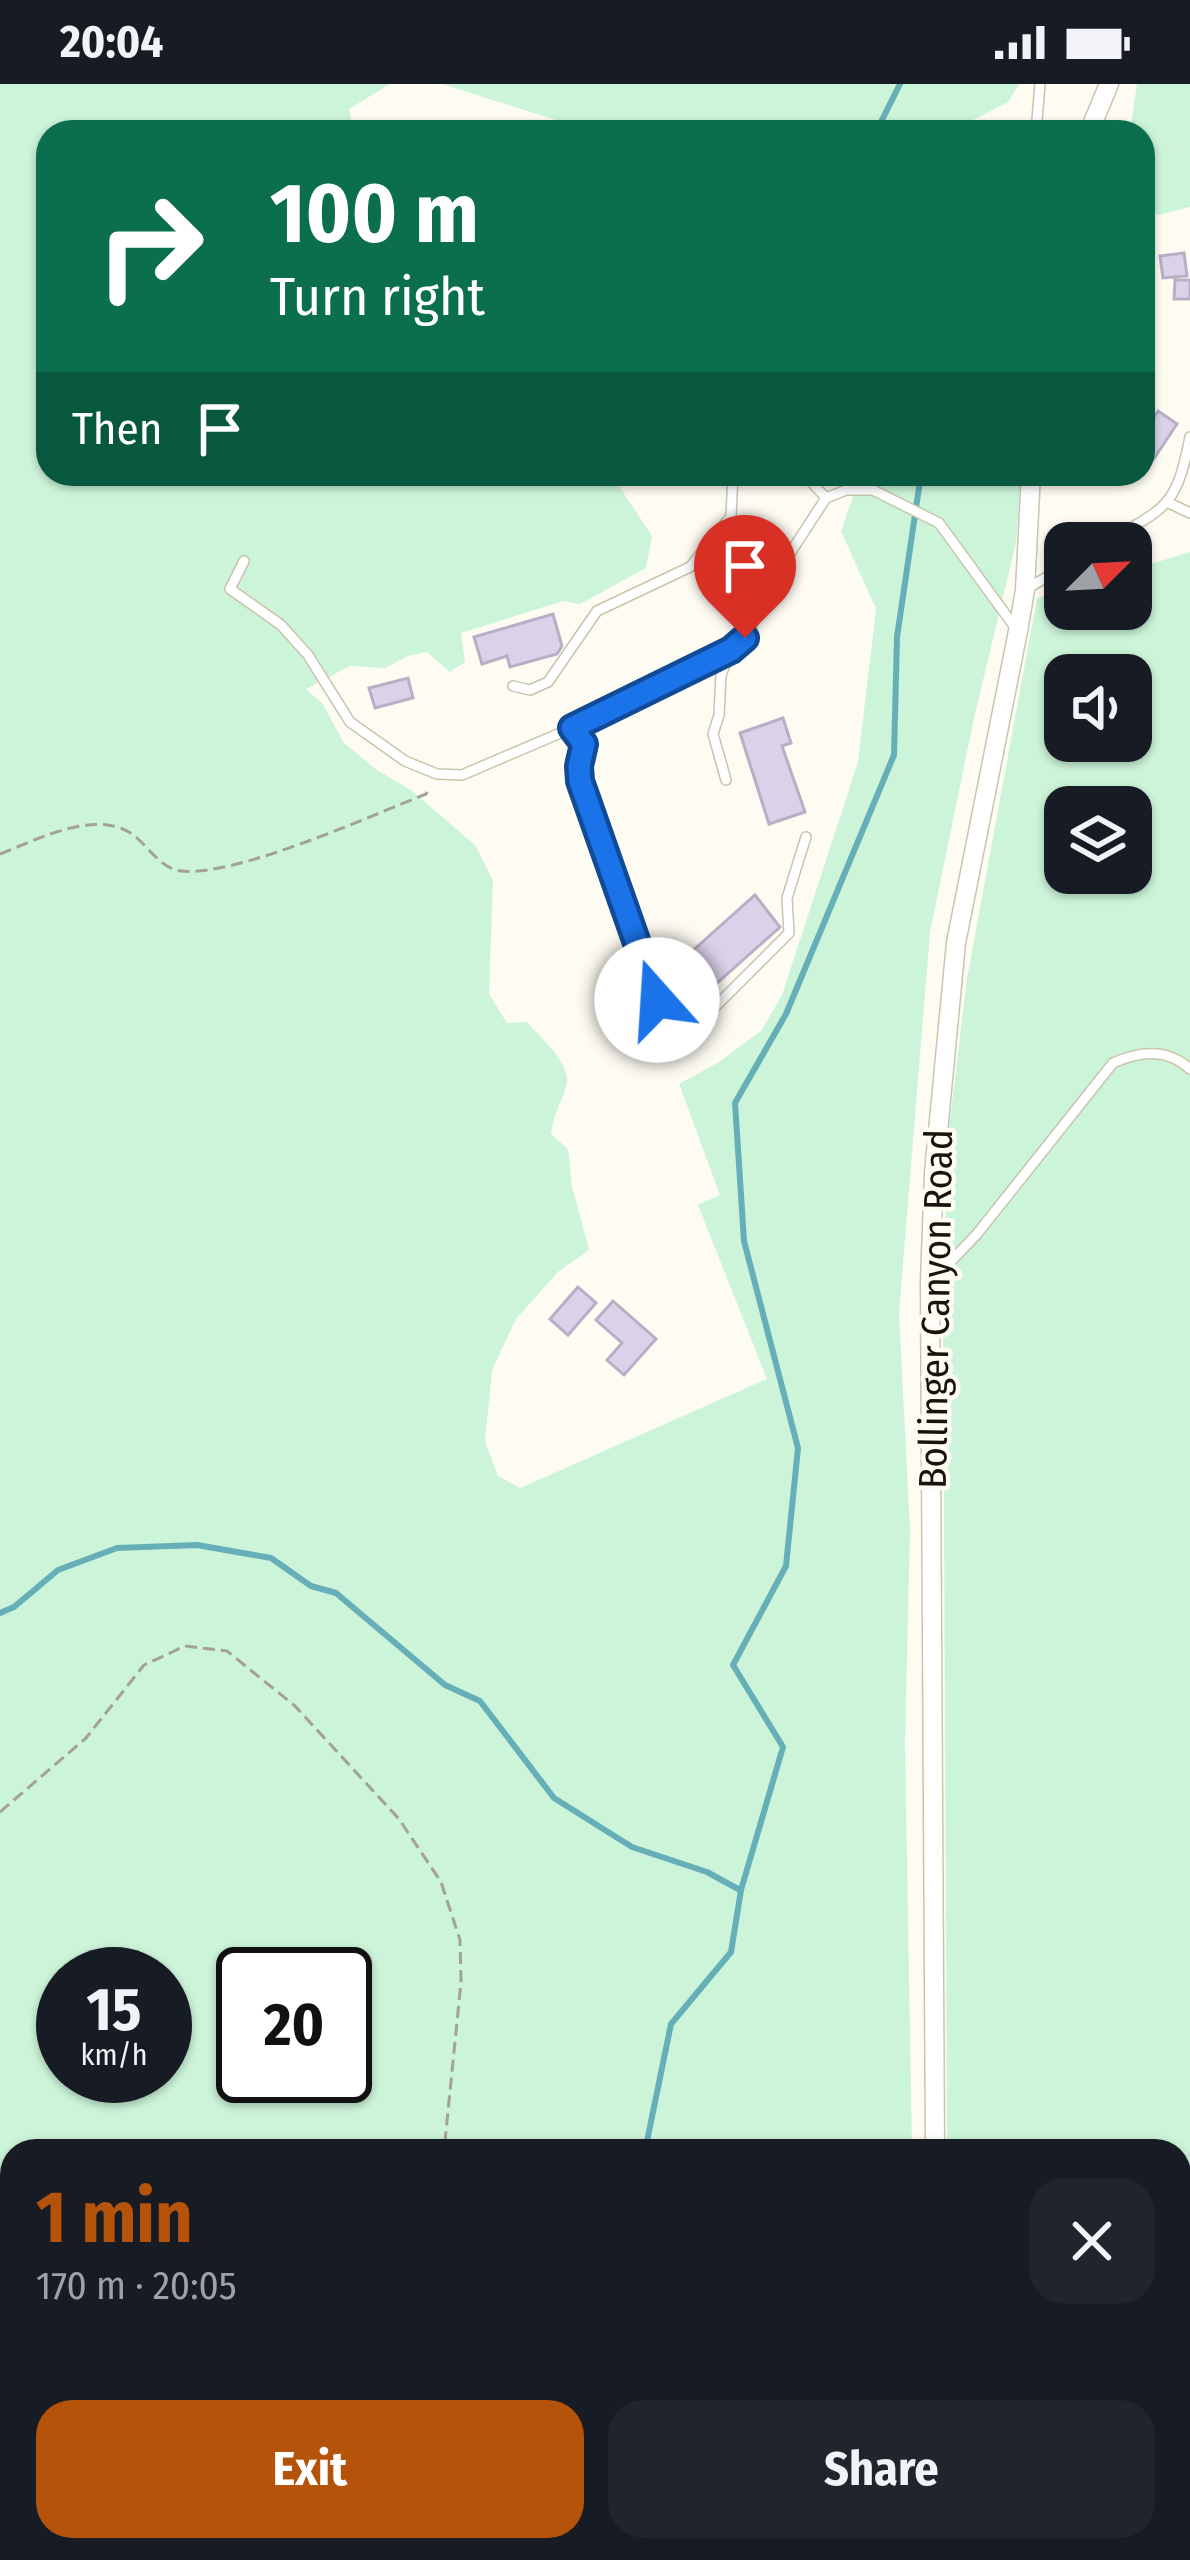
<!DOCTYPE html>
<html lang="en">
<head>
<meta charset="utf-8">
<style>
	body { margin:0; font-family:"Fira Sans Condensed",sans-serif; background:#20242c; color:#f1f3f6; height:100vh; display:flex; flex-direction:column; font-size:45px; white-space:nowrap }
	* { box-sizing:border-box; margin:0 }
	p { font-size:39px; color:#9ea1a6 }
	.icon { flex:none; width:66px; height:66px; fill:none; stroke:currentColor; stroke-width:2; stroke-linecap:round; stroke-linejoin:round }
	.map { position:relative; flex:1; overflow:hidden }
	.drawer { position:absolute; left:0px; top:2055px; width:1191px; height:423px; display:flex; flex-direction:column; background:#171b24; border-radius:36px 36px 0 0; box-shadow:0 3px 9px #0004 }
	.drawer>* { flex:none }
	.top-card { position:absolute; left:36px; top:36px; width:1119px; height:366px; border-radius:36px; box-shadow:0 3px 9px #0004; background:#0b6e4f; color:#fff; overflow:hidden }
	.needle { width:78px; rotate:66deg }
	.tools { position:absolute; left:1044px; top:438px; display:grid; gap:24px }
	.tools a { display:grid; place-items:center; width:108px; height:108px; border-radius:24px; background:#171b24; box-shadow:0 3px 9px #0004; font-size:60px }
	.speed { position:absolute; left:36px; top:1863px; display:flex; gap:24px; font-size:60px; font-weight:700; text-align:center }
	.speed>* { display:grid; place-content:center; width:156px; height:156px; border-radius:50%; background:#171b24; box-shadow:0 3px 9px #0004; line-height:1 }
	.speed small { font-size:30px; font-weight:400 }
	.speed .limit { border:6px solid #111; border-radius:18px; background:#fff; color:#111 }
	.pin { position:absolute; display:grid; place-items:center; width:102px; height:102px; color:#fff; margin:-123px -51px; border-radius:50% 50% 50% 0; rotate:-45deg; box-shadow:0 0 12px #0007 }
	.pin .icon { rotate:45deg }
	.me { position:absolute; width:132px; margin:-66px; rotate:341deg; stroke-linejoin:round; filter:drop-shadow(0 0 9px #0008) }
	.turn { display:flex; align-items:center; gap:42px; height:252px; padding:0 36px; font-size:54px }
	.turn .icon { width:156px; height:156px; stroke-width:2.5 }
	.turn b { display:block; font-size:84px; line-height:102px }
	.then { display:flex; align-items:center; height:114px; padding:0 36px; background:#0003; gap:24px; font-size:45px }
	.round { display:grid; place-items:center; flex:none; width:126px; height:126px; border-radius:36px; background:#20242c }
	.head { display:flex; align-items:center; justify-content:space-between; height:204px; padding:0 36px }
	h1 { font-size:72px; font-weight:700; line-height:90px; color:#b45309 }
	.action { display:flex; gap:24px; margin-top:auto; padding:24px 36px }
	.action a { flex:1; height:138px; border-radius:36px; background:#b45309; color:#fff; font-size:48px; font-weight:700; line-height:138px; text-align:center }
	.action a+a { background:#20242c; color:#f1f3f6 }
	.status { display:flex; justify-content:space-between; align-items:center; height:84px; padding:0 60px; background:#171b24; direction:ltr }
	.status svg { height:33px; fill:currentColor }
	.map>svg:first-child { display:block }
</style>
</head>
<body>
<div class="status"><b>20:04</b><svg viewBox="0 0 49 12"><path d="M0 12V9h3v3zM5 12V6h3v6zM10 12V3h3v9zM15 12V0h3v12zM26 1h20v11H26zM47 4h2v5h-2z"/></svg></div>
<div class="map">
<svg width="1190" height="2476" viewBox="0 0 1190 2476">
	<rect width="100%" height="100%" fill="#fefcf2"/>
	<!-- green -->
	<path fill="#ccf4d9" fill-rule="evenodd" d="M0,0H390L349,25L354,48H48V390H611L652,452L646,484L580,520L563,517L461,549L465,578L450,588L427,568L408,572L385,584L350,582L306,605L322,619L344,659L377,686L411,706L475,761L493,797L489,910L507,939L527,938C541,955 573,980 566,1003C561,1020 553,1031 551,1050L568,1065L572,1102L589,1166L559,1187L516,1235L492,1286L485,1357L498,1392L520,1404L767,1295L698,1121L720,1111L679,1000L719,978L762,946L782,911L858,678L876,525L841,447L861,390H1021L1016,459L974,634L930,848L899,1229L910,1445L905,1659L912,2067H12V2466H909V2476H0ZM63,1890H165V1992H63ZM243,1890H345V1992H243Z
		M442,0H1018L1019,1L1008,18L950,48H594Z
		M1137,0H1190V123L1159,131L1143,127V48H1130Z
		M1190,468V2476H949V2466H1179V2067H947L943,1222L948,1052L967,895L1037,514L1065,506V525H1131V486ZM1065,591H1131V657H1065ZM1065,723H1131V789H1065Z"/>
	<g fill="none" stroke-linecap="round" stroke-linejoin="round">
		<!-- stream -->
		<path stroke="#66aeb8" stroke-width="6" d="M876,48L900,0
			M0,1529L14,1523L58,1486L117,1464L197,1461L271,1474L311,1502L336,1509L445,1601L480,1617L554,1714L632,1763L707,1788L740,1806
			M645,2067L671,1940L731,1868L741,1806L783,1663L733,1581L786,1482L798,1364L744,1157L735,1019L786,930L894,671L897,553L921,390
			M782,2476L784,2466"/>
	</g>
	<!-- building -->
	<path fill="#dad2e9" stroke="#b7afc5" stroke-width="3" d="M1184,169L1187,192L1163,194L1160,172Z
		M1175,196H1190V215H1174Z
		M1158,327L1177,340L1153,376L1143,370V350Z
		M553,530L562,562L557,570L510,583L507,572L482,580L474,553Z
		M408,594L413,614L375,624L369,604Z
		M783,634L791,659L782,662L805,728L769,740L740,649Z
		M755,811L780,843L716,900L689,870Z
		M578,1203L596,1219L568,1251L550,1235Z
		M613,1217L656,1255L624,1291L607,1276L622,1259L596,1236Z"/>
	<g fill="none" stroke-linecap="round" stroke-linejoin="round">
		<defs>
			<path id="service" d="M1036,48L1040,0
				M804,390L826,414
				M1169,419L1190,429
				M1105,459C1166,423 1176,425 1190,353
				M244,477L230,505L281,541L308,571L350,638L405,677L437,690L462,691L572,644L585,660L579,682L581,697L657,915L685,931L713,925L789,849L787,814L806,753
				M1025,506L1065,482
				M513,602L530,606L548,598L597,527L690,483L731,432L733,390
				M572,644L729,567
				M726,696L713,650L719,631L721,591L731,566L745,554L783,480L826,414L846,406H873L939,439L1017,546
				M934,1195L977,1150L1113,979C1140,967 1167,964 1190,985"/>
			<path id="minor" d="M1089,48L1109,0
				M935,2067L930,1199L934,1089L956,859L1018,547L1025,506L1031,390
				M938,2466V2476"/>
		</defs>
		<!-- service casing -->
		<use href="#service" stroke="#cac4ac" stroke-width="12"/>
		<!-- minor casing -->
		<use href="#minor" stroke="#cac4ac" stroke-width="21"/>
		<!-- path -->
		<path stroke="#a3a198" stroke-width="3" stroke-dasharray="12 6" stroke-linecap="butt" d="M0,770C39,755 102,721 138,755C151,767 163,785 181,787C236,793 370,732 426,710L429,705
			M0,1728L86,1654L144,1581L185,1562L227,1567L295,1622L399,1735L441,1798L460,1856L461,1898L444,2067
			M454,2466L456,2476"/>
		<!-- service -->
		<use href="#service" stroke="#fff" stroke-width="9"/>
		<!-- minor -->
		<use href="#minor" stroke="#fff" stroke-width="18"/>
	</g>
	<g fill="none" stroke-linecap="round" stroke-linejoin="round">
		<defs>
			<path id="route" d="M657,916L580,697L579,682L584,660L572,644L731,566L745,554"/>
		</defs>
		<!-- route casing -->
		<use href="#route" stroke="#114b97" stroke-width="30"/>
		<!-- route -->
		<use href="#route" stroke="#1a73e8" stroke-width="21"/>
	</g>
	<g text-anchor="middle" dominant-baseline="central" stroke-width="9" stroke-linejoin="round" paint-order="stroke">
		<!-- street labels -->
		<g font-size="39" fill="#17140c" stroke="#fefcf2">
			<text transform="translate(936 1225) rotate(-89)">Bollinger Canyon Road</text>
		</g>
	</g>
</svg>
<div class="tools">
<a><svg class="needle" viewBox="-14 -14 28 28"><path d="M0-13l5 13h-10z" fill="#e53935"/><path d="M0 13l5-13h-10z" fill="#9ea1a6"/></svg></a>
<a><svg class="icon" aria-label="sound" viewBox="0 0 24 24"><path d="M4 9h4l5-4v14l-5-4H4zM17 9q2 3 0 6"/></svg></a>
<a><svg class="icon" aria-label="layers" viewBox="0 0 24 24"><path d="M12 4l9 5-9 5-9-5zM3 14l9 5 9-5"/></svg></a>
</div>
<div class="speed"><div>15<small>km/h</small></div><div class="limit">20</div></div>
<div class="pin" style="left:745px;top:554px;background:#d93025"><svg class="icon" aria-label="arrive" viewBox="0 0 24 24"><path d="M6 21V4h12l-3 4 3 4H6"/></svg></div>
<svg class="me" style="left:657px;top:916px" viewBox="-20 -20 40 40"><circle r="19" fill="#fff"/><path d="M0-13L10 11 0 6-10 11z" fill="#1a73e8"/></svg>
<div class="top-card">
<div class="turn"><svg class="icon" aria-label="right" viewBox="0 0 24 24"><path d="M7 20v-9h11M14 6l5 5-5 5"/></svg><div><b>100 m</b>Turn right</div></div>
<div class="then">Then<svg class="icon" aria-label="arrive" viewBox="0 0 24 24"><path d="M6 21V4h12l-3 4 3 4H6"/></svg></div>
</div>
<section class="drawer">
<div class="head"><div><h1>1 min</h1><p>170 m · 20:05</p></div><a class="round"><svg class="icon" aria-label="close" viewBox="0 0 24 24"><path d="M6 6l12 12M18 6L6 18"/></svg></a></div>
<div class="action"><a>Exit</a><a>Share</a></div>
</section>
</div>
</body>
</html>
